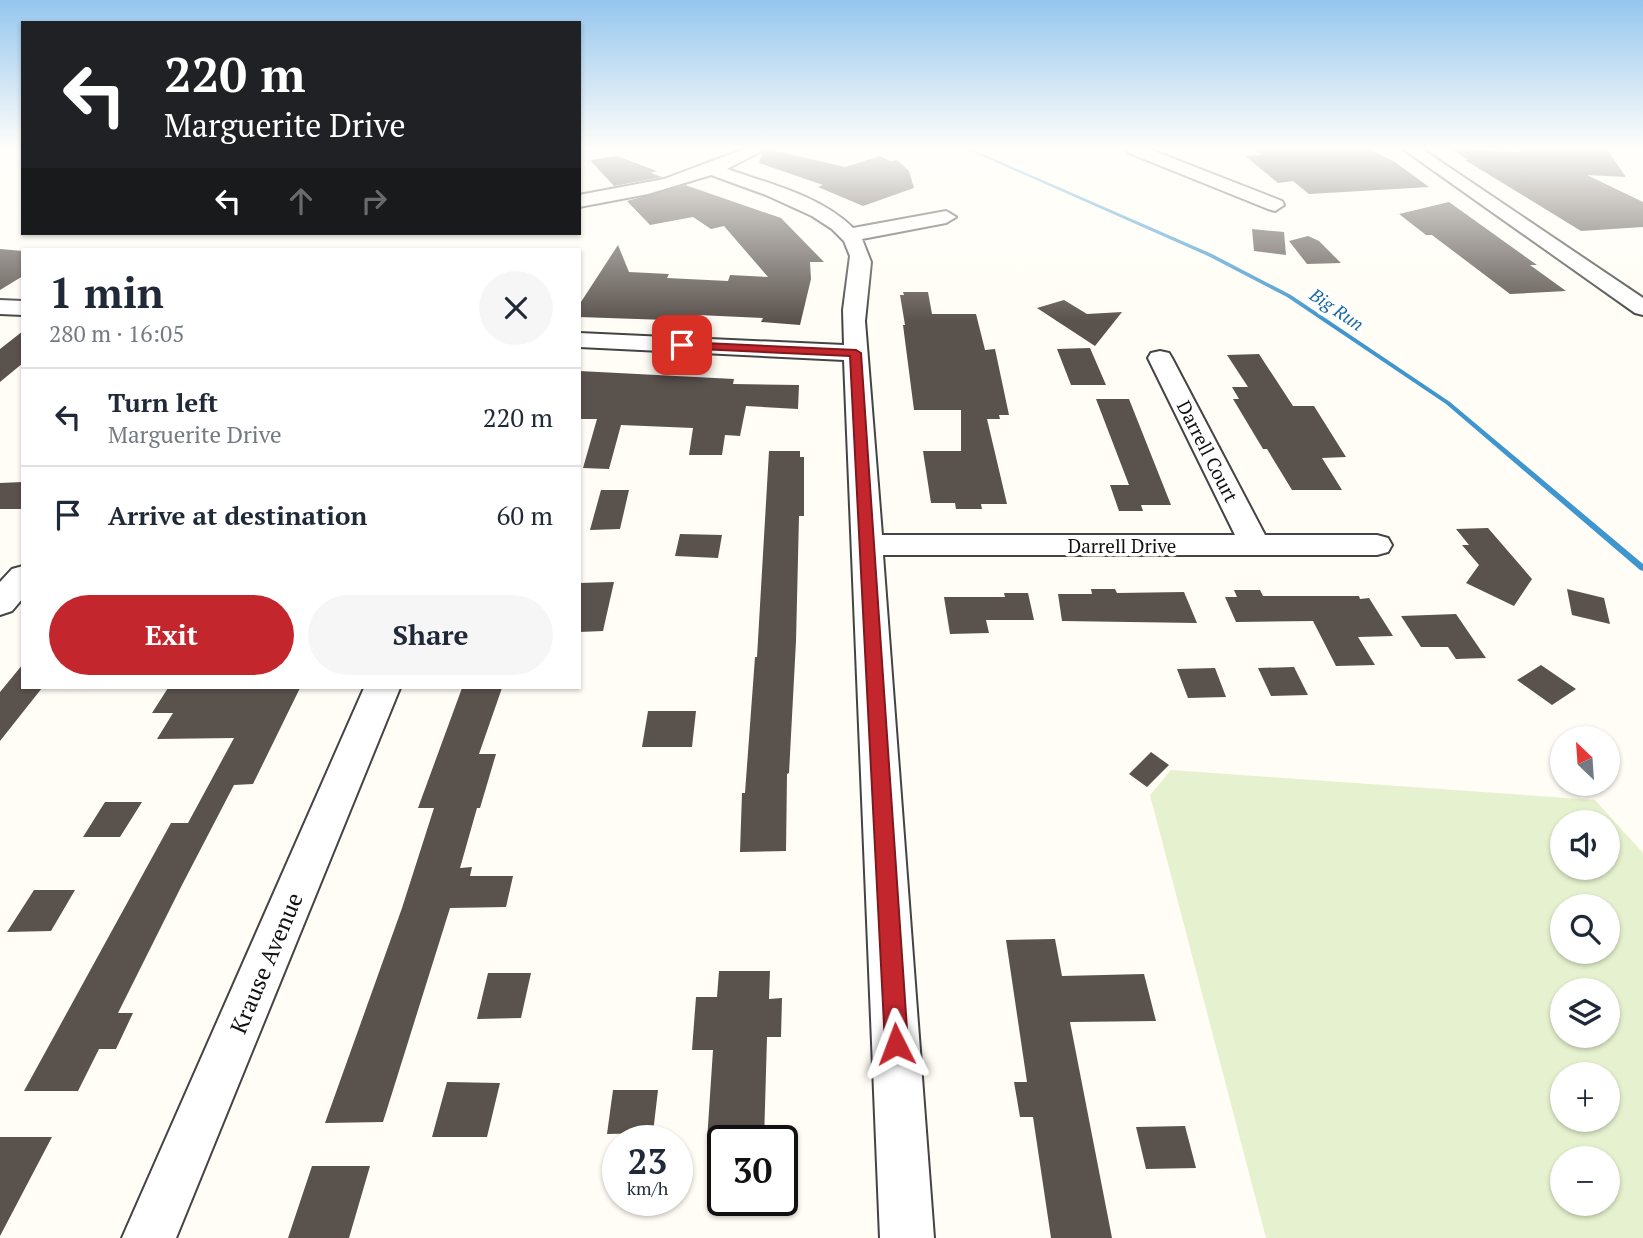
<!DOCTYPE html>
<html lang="en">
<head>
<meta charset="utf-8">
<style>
	body { margin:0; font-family:"PT Serif",serif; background:#f6f6f7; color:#1f2937; height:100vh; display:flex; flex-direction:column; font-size:26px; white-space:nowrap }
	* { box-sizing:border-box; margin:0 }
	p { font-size:23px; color:#747a83 }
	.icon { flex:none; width:38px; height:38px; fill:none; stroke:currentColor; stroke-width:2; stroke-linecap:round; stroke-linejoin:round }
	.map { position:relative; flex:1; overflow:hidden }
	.sheet { position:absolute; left:21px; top:248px; width:560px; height:441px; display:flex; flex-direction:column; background:#fff; border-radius:0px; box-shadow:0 2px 5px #0004 }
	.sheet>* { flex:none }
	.banner { position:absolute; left:21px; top:21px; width:560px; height:214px; border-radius:0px; box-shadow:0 2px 5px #0004; background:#202124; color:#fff; overflow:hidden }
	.needle { width:46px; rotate:335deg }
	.controls { position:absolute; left:1550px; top:726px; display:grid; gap:14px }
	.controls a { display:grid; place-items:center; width:70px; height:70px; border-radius:50%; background:#fff; box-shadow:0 2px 5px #0004; font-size:35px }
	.speed { position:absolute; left:602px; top:1125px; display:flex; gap:14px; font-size:35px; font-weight:700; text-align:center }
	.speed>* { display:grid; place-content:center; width:91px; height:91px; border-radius:50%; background:#fff; box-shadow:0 2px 5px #0004; line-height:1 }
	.speed small { font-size:18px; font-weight:400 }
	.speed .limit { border:4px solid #111; border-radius:10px; background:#fff; color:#111 }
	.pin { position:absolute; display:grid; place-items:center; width:60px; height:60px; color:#fff; margin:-30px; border-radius:14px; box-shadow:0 4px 10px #0006 }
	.me { position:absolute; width:77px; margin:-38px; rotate:357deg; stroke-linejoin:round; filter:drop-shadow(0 0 5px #0008) }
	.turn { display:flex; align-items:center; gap:24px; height:147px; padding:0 28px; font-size:32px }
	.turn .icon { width:91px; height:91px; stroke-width:2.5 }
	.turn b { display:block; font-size:49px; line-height:60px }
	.lanes { display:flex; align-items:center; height:66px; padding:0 28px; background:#0003; justify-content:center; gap:35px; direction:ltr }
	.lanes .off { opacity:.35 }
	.round { display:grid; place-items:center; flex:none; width:74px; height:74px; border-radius:37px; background:#f6f6f7 }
	.overview { display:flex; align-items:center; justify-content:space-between; height:119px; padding:0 28px }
	h1 { font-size:42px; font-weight:700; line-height:52px }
	.action { display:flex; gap:14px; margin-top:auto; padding:14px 28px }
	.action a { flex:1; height:80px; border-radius:42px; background:#c4262e; color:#fff; font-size:28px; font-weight:700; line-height:80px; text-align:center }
	.action a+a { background:#f6f6f7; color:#1f2937 }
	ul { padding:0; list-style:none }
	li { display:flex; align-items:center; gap:21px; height:98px; padding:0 28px; border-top:2px solid #e0e1e3 }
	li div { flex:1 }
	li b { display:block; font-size:26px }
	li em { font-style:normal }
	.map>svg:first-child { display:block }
</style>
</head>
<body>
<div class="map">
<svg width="1643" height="1238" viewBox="0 0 1643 1238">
	<rect width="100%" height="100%" fill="#fffdf5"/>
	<!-- pitch -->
	<path fill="#e6f2cf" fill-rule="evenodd" d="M1171,770L1595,800L1643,853V1238H1266L1150,795ZM1563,822H1608V868H1563ZM1563,906H1608V952H1563ZM1563,990H1608V1036H1563ZM1608,1074V1120H1563V1074ZM1608,1158V1204H1563V1158Z"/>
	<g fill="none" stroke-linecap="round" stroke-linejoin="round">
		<!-- stream -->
		<path fill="#3f96cf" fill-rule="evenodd" d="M966,149H971L1212,254L1291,295L1450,402L1643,564V571L1640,570L1446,404L1287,297L1208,256Z"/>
	</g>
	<!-- building -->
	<path fill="#5a524d" d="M768,149L845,167L880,156L890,161L897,160L909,171L914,188L863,206L818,187L823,185L759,163L762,154Z
		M1254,149H1369L1395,162L1429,187L1309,194L1293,181L1278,183L1245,156L1262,155Z
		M1451,149L1520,152L1522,149H1601L1608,151L1626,177L1587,175L1643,202V227L1581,231L1465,160H1468Z
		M617,156L657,171L651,173L662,177L614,186L590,160Z
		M685,185L781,218L824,262H810L811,279L800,325L761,322L763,318L698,315L695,321L579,317V305L618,245L629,272L669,274L667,278L728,281L730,275L768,277L724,226L711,229L693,217L650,225L627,201Z
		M1449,202L1537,265H1530L1566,291L1510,294L1432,235H1426L1399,214Z
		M1252,229L1284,232L1286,255L1254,251Z
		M1308,236L1319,241L1341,263L1307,264L1289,241Z
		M0,249L23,251V276L0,290Z
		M903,292H928L932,314H976L985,350L995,349L1009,415H999L1000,419H987L1007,504H981L982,509H956L955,503H931L923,451H961V410H914L903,325H905L900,295H904Z
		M1064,300L1087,314L1122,312L1095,346L1037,308Z
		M23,331V363L0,382V349Z
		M1090,348L1106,385H1071L1057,349Z
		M1259,354L1293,406H1314L1346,457L1322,458L1342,490H1292L1267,449H1263L1233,399H1239L1232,387H1248L1227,355Z
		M579,371L734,379L733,384L799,385L798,409L746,406L740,436L725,435L722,455H689L693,428L621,425L609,469L583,468L597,419H579Z
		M1096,399H1129L1171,505H1141L1143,511H1119L1110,485H1129Z
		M769,451H800V457H804V516H799L796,641L789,773L787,774L786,851L740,852L742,793H745L755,657H757Z
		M23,482V509H0V483Z
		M601,490H629L620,529L590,530Z
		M1488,528L1532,579L1514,606L1466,583L1479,565L1462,545H1469L1456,529Z
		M680,534L722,535L718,558L675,556Z
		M614,582L603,631L579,632V583Z
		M1091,589H1115L1117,593L1184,592L1197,623L1062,621L1058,594H1092Z
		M1567,589L1604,598L1610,624L1572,615Z
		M1234,590H1260L1263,596H1359L1360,599L1369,598L1393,636L1358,637L1375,665L1336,666L1313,621L1236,622L1225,597H1237Z
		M1004,593H1028L1034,620H986L989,633L950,634L944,597H1005Z
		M1456,614L1486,658L1456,659L1448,647H1421L1401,616Z
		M23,664V688H42L0,741V692Z
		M1541,665L1576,689L1552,705L1517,680Z
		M1294,667L1308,695L1271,696L1258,668Z
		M1215,668L1226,697L1188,698L1177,669Z
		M168,688H300L253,784L234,785L182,885L118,1013H133L116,1049H99L78,1091H24L171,823H188L234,738L157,739L173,713H152Z
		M462,688H502L479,754H496L480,808H477L460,868L472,867L470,876H513L506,907L450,908L383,1122L325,1123L402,908L434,808H418Z
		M648,711H696L692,747H642Z
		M1151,752L1169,765L1147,787L1129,774Z
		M105,802H142L120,837H83Z
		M34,890H75L51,931L7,932Z
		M1055,939L1062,976L1144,974L1156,1021L1070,1022L1112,1238H1051L1033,1117H1020L1014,1082H1027L1006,940Z
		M719,971H770L769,999L782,998L781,1037H767L764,1141H707L713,1050H692L696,997H717Z
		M488,973H531L521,1018L477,1019Z
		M447,1082L500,1083L487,1137H432Z
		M613,1090H658L653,1133L607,1134Z
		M1185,1126L1196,1168L1146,1169L1136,1127Z
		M0,1137H52L0,1236Z
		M312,1166H370L349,1238H288Z"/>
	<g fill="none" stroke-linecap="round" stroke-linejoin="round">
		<defs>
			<path id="minor" d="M744,149H765L727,169C770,184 821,196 853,228L946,211L956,217L946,223L862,239L871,262L865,321L882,535H1235L1148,358L1151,353L1160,351L1169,353L1172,358L1265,535H1377L1388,538L1392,545L1388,552L1377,555H883L934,1238H880L844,360L579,347V333L844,345L843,310L850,256L844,241L832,229L812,216L766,195L711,175L648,194L579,207V195L664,179Z
				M1127,149H1149L1282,201L1284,205L1275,211L1268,209L1129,153Z
				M1403,149H1422L1643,298V315L1635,313Z
				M0,300L23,301V315L0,314Z
				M23,566V598L12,611L0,615V582L12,569Z
				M364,688H400L176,1238H122Z"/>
		</defs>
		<!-- minor casing -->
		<use href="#minor" stroke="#444" stroke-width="4"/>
		<!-- minor -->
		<use href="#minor" fill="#fff" fill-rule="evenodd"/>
	</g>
	<!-- sky -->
	<linearGradient id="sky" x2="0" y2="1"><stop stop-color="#95c6ee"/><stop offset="0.46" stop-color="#fffefa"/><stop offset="1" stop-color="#fffefa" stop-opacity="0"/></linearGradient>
	<rect width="1643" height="322" fill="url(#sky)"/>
	<!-- route -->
	<path fill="#c4262e" stroke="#7f191e" stroke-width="2" d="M682,342L856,350L861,353L908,1044L904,1052L896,1056L888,1052L885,1044L850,356L678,348V343Z"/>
	<g text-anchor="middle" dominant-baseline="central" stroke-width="7" stroke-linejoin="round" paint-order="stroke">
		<!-- far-water labels -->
		<g font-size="18" font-style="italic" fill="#1768a6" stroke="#fff">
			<text transform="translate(1337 309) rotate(34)">Big Run</text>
		</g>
		<!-- street labels -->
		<g font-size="19" fill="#111" stroke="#fff">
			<text transform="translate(1208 451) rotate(63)">Darrell Court</text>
			<text x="1122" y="545">Darrell Drive</text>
		</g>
		<!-- near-street labels -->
		<g font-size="23" fill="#111" stroke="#fff">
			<text transform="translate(266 963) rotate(-67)">Krause Avenue</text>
		</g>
	</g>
</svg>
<div class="controls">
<a><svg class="needle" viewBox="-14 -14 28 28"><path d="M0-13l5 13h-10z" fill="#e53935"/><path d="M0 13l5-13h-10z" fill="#747a83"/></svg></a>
<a><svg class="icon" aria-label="sound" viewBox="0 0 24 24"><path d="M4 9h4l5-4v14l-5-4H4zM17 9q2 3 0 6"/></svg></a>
<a><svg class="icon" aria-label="search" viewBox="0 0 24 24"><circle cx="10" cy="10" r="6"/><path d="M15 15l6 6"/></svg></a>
<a><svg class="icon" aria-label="layers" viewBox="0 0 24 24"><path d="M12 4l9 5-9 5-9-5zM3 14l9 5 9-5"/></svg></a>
<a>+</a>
<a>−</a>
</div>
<div class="speed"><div>23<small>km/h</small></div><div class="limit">30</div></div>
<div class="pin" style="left:682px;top:345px;background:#d93025"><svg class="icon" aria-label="arrive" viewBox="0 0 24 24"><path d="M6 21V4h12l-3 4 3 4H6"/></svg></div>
<svg class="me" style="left:896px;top:1044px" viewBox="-20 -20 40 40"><path d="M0-17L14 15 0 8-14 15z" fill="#c4262e" stroke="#fff" stroke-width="4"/></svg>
<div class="banner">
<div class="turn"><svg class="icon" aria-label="left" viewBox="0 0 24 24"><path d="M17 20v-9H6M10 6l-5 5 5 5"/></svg><div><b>220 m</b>Marguerite Drive</div></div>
<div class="lanes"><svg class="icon" aria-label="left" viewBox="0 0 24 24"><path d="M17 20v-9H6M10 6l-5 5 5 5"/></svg><svg class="icon off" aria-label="ahead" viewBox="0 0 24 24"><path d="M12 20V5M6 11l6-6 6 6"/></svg><svg class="icon off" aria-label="right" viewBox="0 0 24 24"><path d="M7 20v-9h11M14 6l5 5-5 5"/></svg></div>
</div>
<section class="sheet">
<div class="overview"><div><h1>1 min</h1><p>280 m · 16:05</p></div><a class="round"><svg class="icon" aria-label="close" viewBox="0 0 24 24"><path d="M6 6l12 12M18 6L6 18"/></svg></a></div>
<ul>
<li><svg class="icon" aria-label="left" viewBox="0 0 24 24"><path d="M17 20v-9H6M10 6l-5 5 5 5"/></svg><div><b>Turn left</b><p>Marguerite Drive</p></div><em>220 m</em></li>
<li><svg class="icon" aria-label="arrive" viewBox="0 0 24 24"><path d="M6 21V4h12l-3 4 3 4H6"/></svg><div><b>Arrive at destination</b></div><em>60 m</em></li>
</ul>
<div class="action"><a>Exit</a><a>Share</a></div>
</section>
</div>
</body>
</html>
